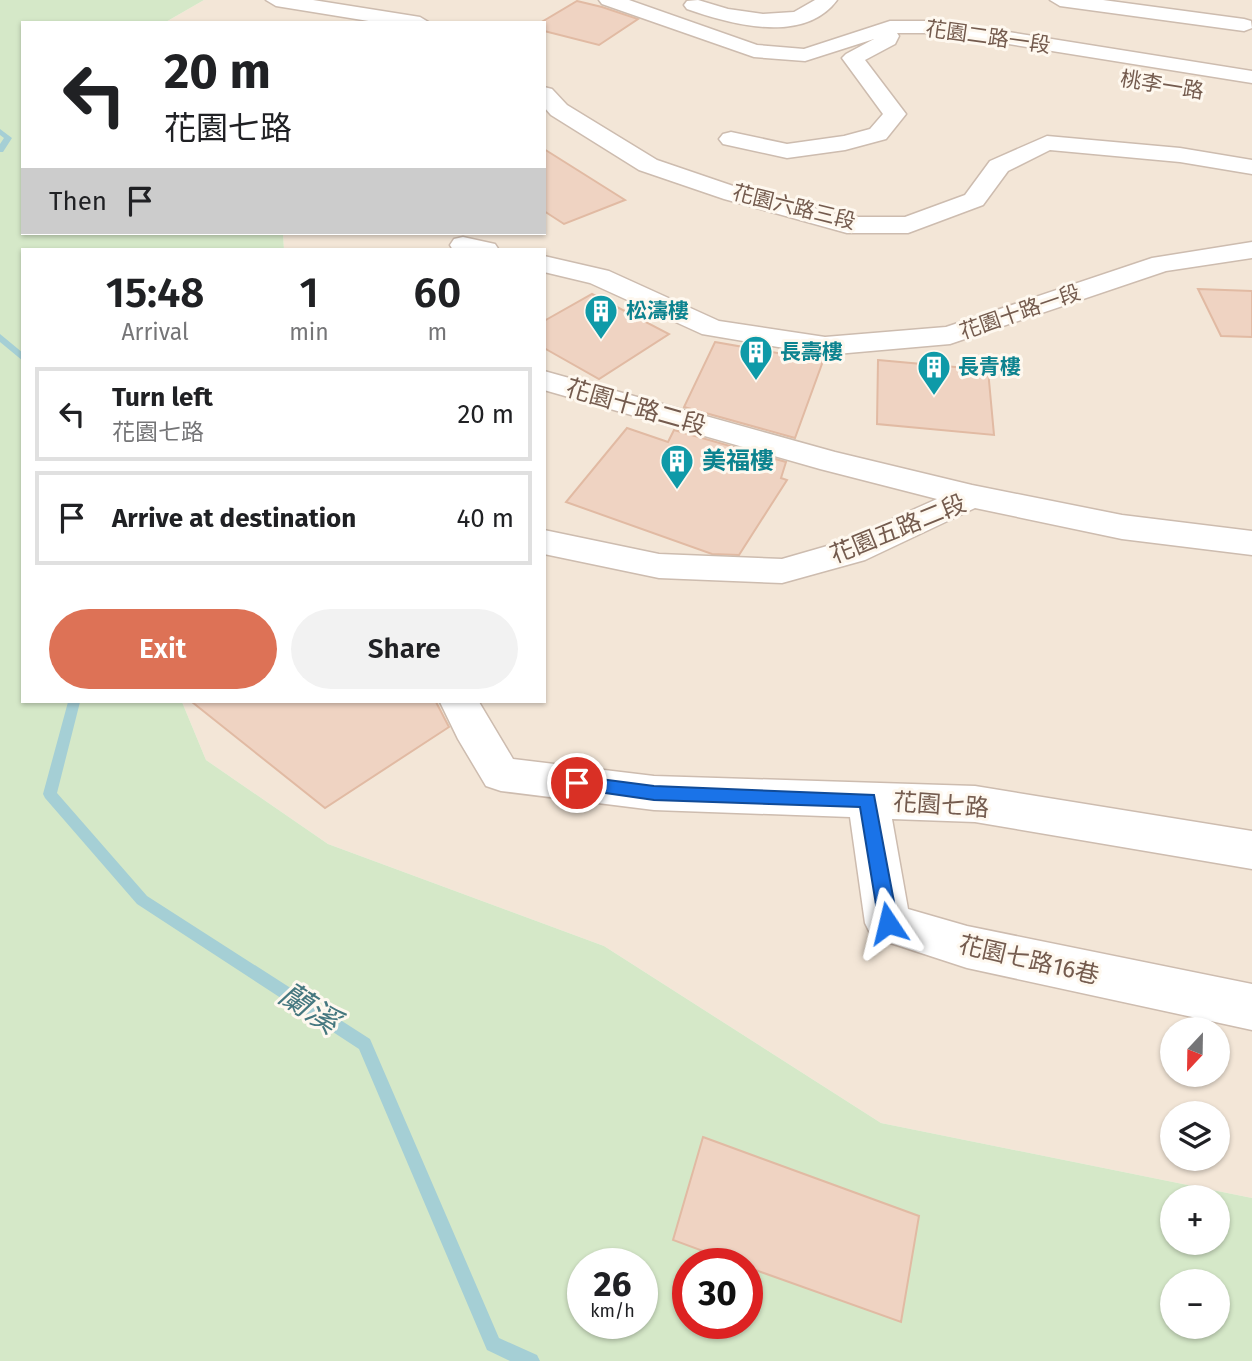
<!DOCTYPE html>
<html lang="en">
<head>
<meta charset="utf-8">
<style>
	body { margin:0; font-family:"Fira Sans","Noto Sans TC",sans-serif; background:#f2f2f2; color:#202124; height:100vh; display:flex; flex-direction:column; font-size:26px; white-space:nowrap }
	* { box-sizing:border-box; margin:0 }
	p { font-size:23px; color:#757577 }
	.icon { flex:none; width:38px; height:38px; fill:none; stroke:currentColor; stroke-width:2; stroke-linecap:round; stroke-linejoin:round }
	.map { position:relative; flex:1; overflow:hidden }
	.panel { position:absolute; left:21px; top:248px; width:525px; height:455px; display:flex; flex-direction:column; background:#fff; border-radius:0px; box-shadow:0 2px 5px #0004 }
	.panel>* { flex:none }
	.top-card { position:absolute; left:21px; top:21px; width:525px; height:214px; border-radius:0px; box-shadow:0 2px 5px #0004; background:#fff; color:#202124; overflow:hidden }
	.needle { width:46px; rotate:202deg }
	.buttons { position:absolute; left:1160px; top:1017px; display:grid; gap:14px }
	.buttons a { display:grid; place-items:center; width:70px; height:70px; border-radius:50%; background:#fff; box-shadow:0 2px 5px #0004; font-size:35px }
	.speed { position:absolute; left:567px; top:1248px; display:flex; gap:14px; font-size:35px; font-weight:700; text-align:center }
	.speed>* { display:grid; place-content:center; width:91px; height:91px; border-radius:50%; background:#fff; box-shadow:0 2px 5px #0004; line-height:1 }
	.speed small { font-size:18px; font-weight:400 }
	.speed .limit { border:10px solid #d22; background:#fff; color:#111 }
	.pin { position:absolute; display:grid; place-items:center; width:60px; height:60px; color:#fff; margin:-30px; border:4px solid #fff; border-radius:50%; box-shadow:0 2px 7px #0007 }
	.me { position:absolute; width:77px; margin:-38px; rotate:350deg; stroke-linejoin:round; filter:drop-shadow(0 0 5px #0008) }
	.turn { display:flex; align-items:center; gap:24px; height:147px; padding:0 28px; font-size:32px }
	.turn .icon { width:91px; height:91px; stroke-width:2.5 }
	.turn b { display:block; font-size:49px; line-height:60px }
	.then { display:flex; align-items:center; height:66px; padding:0 28px; background:#0003; gap:14px; font-size:26px }
	.eta { display:flex; justify-content:space-evenly; align-items:center; height:119px; text-align:center }
	.eta b { font-size:42px; font-weight:600; line-height:49px }
	.primary-button { display:flex; gap:14px; margin-top:auto; padding:14px 28px }
	.primary-button a { flex:1; height:80px; border-radius:42px; background:#dd7256; color:#fff; font-size:28px; font-weight:600; line-height:80px; text-align:center }
	.primary-button a+a { background:#f2f2f2; color:#202124 }
	ul { padding:0; list-style:none }
	li { display:flex; align-items:center; gap:21px; height:94px; margin:0 14px 10px; padding:0 14px; border:4px solid #e0e0e0; border-radius:0px }
	li div { flex:1 }
	li b { display:block; font-size:26px }
	li em { font-style:normal }
	.map>svg:first-child { display:block }
</style>
</head>
<body>
<div class="map">
<svg width="1252" height="1361" viewBox="0 0 1252 1361">
	<rect width="100%" height="100%" fill="#fbf4e9"/>
	<!-- residential -->
	<path fill="#f3e6d7" fill-rule="evenodd" d="M204,0H1252V1198L881,1123L604,946L328,844L206,760L182,702H544V250H284L283,233H544V23H164ZM1172,1029H1218V1074H1172ZM1172,1113H1218V1158H1172Z"/>
	<!-- green -->
	<path fill="#d5e8c8" fill-rule="evenodd" d="M0,0H204L164,23H23V233H283L284,250H23V702H182L206,760L328,844L604,946L881,1123L1252,1198V1361H0ZM1172,1197H1218V1242H1172ZM583,1264H642V1323H583ZM688,1264H747V1323H688ZM1172,1281H1218V1326H1172Z"/>
	<g fill="none" stroke-linecap="round" stroke-linejoin="round">
		<!-- stream -->
		<path fill="#a5cfd5" fill-rule="evenodd" d="M0,129L12,138L3,152H0V144L4,138L0,135Z
			M0,334L23,353V361L0,342Z
			M68,702H80L57,793L147,896L370,1039L499,1338L537,1355L540,1361H510L487,1350L359,1049L137,904L45,798L43,794Z"/>
	</g>
	<!-- building -->
	<path fill="#efd3c2" stroke="#e1baa3" stroke-width="2" d="M577,1L602,7L638,19L599,45L544,31V23H540Z
		M544,149L625,200L564,224L544,211Z
		M1198,289L1252,291V337L1221,336Z
		M592,294L669,334L599,379L544,348V321Z
		M715,342L823,361L795,438L684,407Z
		M878,360L988,370L994,435L877,424Z
		M627,428L668,442L674,430L786,462L781,478L787,480L739,555L712,554L566,502Z
		M192,702H436L449,727L325,808Z
		M703,1137L919,1216L901,1322L747,1267V1264H738L673,1240Z"/>
	<g fill="none" stroke-linecap="round" stroke-linejoin="round">
		<defs>
			<path id="street" d="M266,0H313L420,17L430,23H381L276,6Z
				M599,0H629L757,45L804,49L890,21H940L1252,71V83L940,33H897L899,36L895,44L865,60L906,114L886,139L845,150L787,158L723,144L719,139L723,134L731,132L787,144L844,136L870,129L883,114L842,58L846,54L874,39L805,61L754,57L602,4Z
				M698,0L728,9L763,14L794,12L815,0H837C804,45 730,24 687,9L684,5L687,1Z
				M1050,0H1103L1244,19L1251,21L1252,28L1244,31L1060,6Z
				M544,87L552,89L567,105L657,160L742,189L848,217H905L965,195L990,161L1047,136L1180,148L1252,160V174L1180,162L1050,150L1008,171L983,205L908,233H847L724,199L639,170L551,115L544,107Z
				M463,237L495,244L499,250H453L450,245L454,239Z
				M1252,242V258L1166,271L950,344L825,355L702,334L590,283L544,272V256L609,271L719,321L825,337L946,327L1152,258Z
				M544,371L835,452L972,485L1122,515L1252,531V555L1122,539L975,508L865,560L782,583L659,578L544,554V530L659,554L782,559L841,542L937,499L820,469L544,390Z
				M440,702H479L513,759L654,776L975,786L1252,831V869L975,822L892,819L908,909L967,926L1252,984V1030L967,968L872,937L865,923L850,817L654,810L501,791L486,786L458,739Z"/>
		</defs>
		<!-- street casing -->
		<use href="#street" stroke="#cdbcaf" stroke-width="3"/>
		<!-- street -->
		<use href="#street" fill="#fff" fill-rule="evenodd"/>
	</g>
	<!-- route -->
	<path fill="#1a73e8" stroke="#114b97" stroke-width="2" d="M577,776L654,786L874,795L898,923L895,929L888,931L882,929L879,923L860,807L654,800L571,788L569,783L571,778Z"/>
	<!-- icons -->
	<defs>
		<symbol id="building-pin" viewBox="-11 -11 22 30"><path d="M0 17L-7.5 6A9.5 9.5 0 1 1 7.5 6Z" fill="#0f9aa8" stroke="#fef8ef"/><path d="M-4-6H4V6H1V3H-1V6H-4ZM-2.5-4.3h1.7v1.8h-1.7ZM.8-4.3h1.7v1.8H.8ZM-2.5-1h1.7V.8h-1.7ZM.8-1h1.7V.8H.8Z" fill="#fff"/></symbol>
	</defs>
	<g fill-rule="evenodd">
		<use href="#building-pin" x="582" y="292" width="38" height="52"/>
		<use href="#building-pin" x="737" y="333" width="38" height="52"/>
		<use href="#building-pin" x="915" y="348" width="38" height="52"/>
		<use href="#building-pin" x="658" y="442" width="38" height="52"/>
	</g>
	<g text-anchor="middle" dominant-baseline="central" stroke-width="6" stroke-linejoin="round" paint-order="stroke">
		<!-- far-street labels -->
		<g font-size="21" fill="#745b4e" stroke="#fef8ef">
			<text transform="translate(988 37) rotate(8)">花園二路一段</text>
			<text transform="translate(1162 85) rotate(9)">桃李一路</text>
			<text transform="translate(794 207) rotate(14)">花園六路三段</text>
			<text transform="translate(1020 312) rotate(-19)">花園十路一段</text>
		</g>
		<!-- far-culture labels -->
		<g font-size="21" font-weight="bold" fill="#0d838f" stroke="#fef8ef" text-anchor="start">
			<text x="626" y="311">松濤樓</text>
			<text x="780" y="352">長壽樓</text>
			<text x="958" y="367">長青樓</text>
		</g>
		<!-- street labels -->
		<g font-size="24" fill="#745b4e" stroke="#fef8ef">
			<text transform="translate(636 407) rotate(16)">花園十路二段</text>
			<text transform="translate(898 529) rotate(-22)">花園五路二段</text>
			<text transform="translate(941 805) rotate(4)">花園七路</text>
			<text transform="translate(1029 960) rotate(13)">花園七路16巷</text>
		</g>
		<!-- culture labels -->
		<g font-size="24" font-weight="bold" fill="#0d838f" stroke="#fef8ef" text-anchor="start">
			<text x="702" y="461">美福樓</text>
		</g>
		<!-- near-water labels -->
		<g font-size="32" font-style="italic" fill="#45777f" stroke="#fef8ef">
			<text transform="translate(309 1008) rotate(33)">蘭溪</text>
		</g>
	</g>
</svg>
<div class="buttons">
<a><svg class="needle" viewBox="-14 -14 28 28"><path d="M0-13l5 13h-10z" fill="#e53935"/><path d="M0 13l5-13h-10z" fill="#757577"/></svg></a>
<a><svg class="icon" aria-label="layers" viewBox="0 0 24 24"><path d="M12 4l9 5-9 5-9-5zM3 14l9 5 9-5"/></svg></a>
<a>+</a>
<a>−</a>
</div>
<div class="speed"><div>26<small>km/h</small></div><div class="limit">30</div></div>
<div class="pin" style="left:577px;top:783px;background:#d93025"><svg class="icon" aria-label="arrive" viewBox="0 0 24 24"><path d="M6 21V4h12l-3 4 3 4H6"/></svg></div>
<svg class="me" style="left:888px;top:923px" viewBox="-20 -20 40 40"><path d="M0-17L14 15 0 8-14 15z" fill="#1a73e8" stroke="#fff" stroke-width="4"/></svg>
<div class="top-card">
<div class="turn"><svg class="icon" aria-label="left" viewBox="0 0 24 24"><path d="M17 20v-9H6M10 6l-5 5 5 5"/></svg><div><b>20 m</b>花園七路</div></div>
<div class="then">Then<svg class="icon" aria-label="arrive" viewBox="0 0 24 24"><path d="M6 21V4h12l-3 4 3 4H6"/></svg></div>
</div>
<section class="panel">
<div class="eta">
<div><b>15:48</b><p>Arrival</p></div>
<div><b>1</b><p>min</p></div>
<div><b>60</b><p>m</p></div>
</div>
<ul>
<li><svg class="icon" aria-label="left" viewBox="0 0 24 24"><path d="M17 20v-9H6M10 6l-5 5 5 5"/></svg><div><b>Turn left</b><p>花園七路</p></div><em>20 m</em></li>
<li><svg class="icon" aria-label="arrive" viewBox="0 0 24 24"><path d="M6 21V4h12l-3 4 3 4H6"/></svg><div><b>Arrive at destination</b></div><em>40 m</em></li>
</ul>
<div class="primary-button"><a>Exit</a><a>Share</a></div>
</section>
</div>
</body>
</html>
